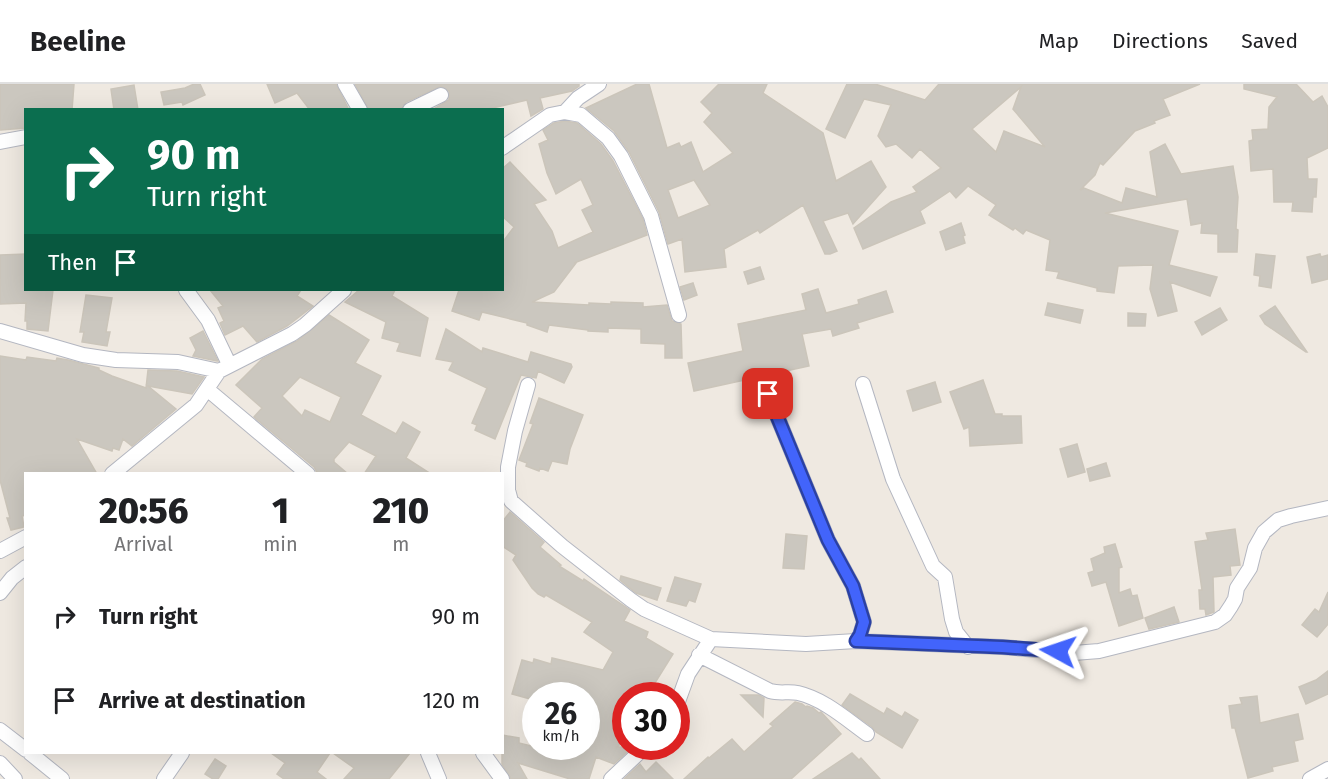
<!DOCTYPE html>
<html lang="en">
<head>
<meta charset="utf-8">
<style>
	body { margin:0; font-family:"Fira Sans",sans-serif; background:#f2f2f2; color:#202124; height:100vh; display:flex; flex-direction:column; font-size:22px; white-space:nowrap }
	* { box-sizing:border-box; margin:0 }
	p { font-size:20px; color:#757577 }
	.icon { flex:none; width:33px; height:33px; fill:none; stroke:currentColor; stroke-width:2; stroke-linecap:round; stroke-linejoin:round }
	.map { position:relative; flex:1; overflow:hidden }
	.side { position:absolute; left:24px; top:388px; width:480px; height:282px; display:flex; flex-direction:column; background:#fff; border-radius:0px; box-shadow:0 6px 24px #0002 }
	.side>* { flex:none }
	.banner { position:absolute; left:24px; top:24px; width:480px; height:183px; border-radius:0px; box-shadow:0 6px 24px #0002; background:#0b6e4f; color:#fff; overflow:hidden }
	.speed { position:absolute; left:522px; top:598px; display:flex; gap:12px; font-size:30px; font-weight:700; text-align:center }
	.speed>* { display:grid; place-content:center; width:78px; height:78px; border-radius:50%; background:#fff; box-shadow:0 6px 24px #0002; line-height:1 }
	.speed small { font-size:15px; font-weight:400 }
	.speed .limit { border:9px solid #d22; background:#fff; color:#111 }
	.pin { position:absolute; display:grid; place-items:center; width:51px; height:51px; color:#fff; margin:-26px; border-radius:12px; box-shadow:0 3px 9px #0006 }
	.me { position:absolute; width:66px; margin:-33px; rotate:275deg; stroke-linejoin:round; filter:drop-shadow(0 0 4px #0008) }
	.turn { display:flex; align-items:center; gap:21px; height:126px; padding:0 24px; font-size:27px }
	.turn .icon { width:78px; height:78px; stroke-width:2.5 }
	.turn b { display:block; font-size:42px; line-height:51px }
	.then { display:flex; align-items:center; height:57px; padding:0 24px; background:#0003; gap:12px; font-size:22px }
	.eta { display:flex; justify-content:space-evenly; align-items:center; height:102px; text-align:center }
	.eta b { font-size:36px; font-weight:800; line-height:42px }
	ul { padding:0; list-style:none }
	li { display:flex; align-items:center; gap:18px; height:84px; padding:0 24px }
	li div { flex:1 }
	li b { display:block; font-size:22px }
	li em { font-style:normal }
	header { display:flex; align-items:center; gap:36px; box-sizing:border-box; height:84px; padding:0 30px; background:#fff; border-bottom:2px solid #e0e0e0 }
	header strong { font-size:28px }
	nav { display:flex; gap:33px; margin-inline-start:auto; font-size:21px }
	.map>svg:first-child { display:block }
</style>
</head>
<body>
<header>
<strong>Beeline</strong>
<nav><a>Map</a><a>Directions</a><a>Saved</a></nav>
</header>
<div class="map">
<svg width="1328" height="695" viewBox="0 0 1328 695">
	<rect width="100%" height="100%" fill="#efe9e1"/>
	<!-- building -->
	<path fill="#cbc7bf" stroke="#cbc5ba" stroke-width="1.5" fill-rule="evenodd" d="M0,0H74L72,26H26V44L0,46Z
		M194,0H200L205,11L183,21L182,18L164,21L161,8L185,4Z
		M267,0H336L349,26H310L297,9L275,19Z
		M355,0H579V2L572,7L540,14L543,25L531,32L527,16L484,26H432L449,16V7L441,2L406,18L401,26H369Z
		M637,0H649L667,64L679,59L681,63L691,58L703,88L733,69L704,38L712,29L701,18L719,0H767L763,9L823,49L836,97L871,77L886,103L853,140L848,129L823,137L837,167L830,170H825L803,121L760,149L758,146L724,165L726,183L685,188L682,155L668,160L659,128L629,68L614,47L586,24ZM694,96L710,121L678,134L668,106Z
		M847,0H875L925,16L939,0H1200L1163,15L1170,31L1154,37L1155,39L1135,47L1103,81L1100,79L1095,91L1080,106L1084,104L1122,119L1126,104L1157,113L1150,68L1165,60L1181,90L1233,82L1238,113L1236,145L1238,146L1237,168H1218V150L1201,149L1202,139L1191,141L1187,115L1105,129L1178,147L1169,181L1217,193L1210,212L1170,198L1177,227L1158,232L1150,205L1153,181L1118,182L1114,209L1097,207V204L1057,194L1059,188L1046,186L1050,156L1026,146L1023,150L1015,144L1013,146L989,131L996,121L968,102L956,114L950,107L920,127L925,139L863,165L854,144L891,118L917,108L913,103L941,84L920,65L912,74L896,60L886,63L878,52L891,21L864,15L845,54L826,45ZM1021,3L1013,25L1045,63L1004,47L996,68L972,45Z
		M1244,0H1296L1313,18L1322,12L1328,23V64L1307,74L1308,95H1317L1316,113H1313L1312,128L1292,127L1293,118H1274L1273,85L1251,87L1249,57L1253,56L1252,46L1268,45L1269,23L1277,13L1244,5Z
		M134,1L138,26H114L111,5Z
		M565,37L577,39L601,60L613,77L643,135L647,151L574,179H576L554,208L532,218L589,221V219L611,220V218L643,219V223L667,221L672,237L681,240L682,274H665V260L641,259V245L608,244V248L588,247V246L549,241L547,248L527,241V239L482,228L479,236L452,227L459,206H502V159L514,143L502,132V85L510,78L546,116L534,120L552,147L558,164L593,148L582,126L593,121L581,95L556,110L547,89L539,60L548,56L543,46L554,39Z
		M961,139L965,151L963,152L965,159L946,166L940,148Z
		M26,170V206H53L48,247L27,245V237H25L26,219L0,220V171Z
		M1256,170L1275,172L1271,204L1259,202L1260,192L1254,191Z
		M1320,170L1321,173L1328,171V195L1312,199L1307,173Z
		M760,183L764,195L748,200L744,188Z
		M693,199L697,211L684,216L680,203Z
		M818,205L826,229L859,220L858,216L886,207L893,228L857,239L859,244L833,252L831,245L802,250L809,282L694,307L688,279L743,267L738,240L806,226L802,210Z
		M210,206H301L297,212L313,222L287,242L257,258L243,242L225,251L220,239L224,237L218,224L223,222Z
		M359,206H395L392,212L428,234L420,272L397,267L400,259L382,254L386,238L345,218Z
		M86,211L112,214L106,248H110L107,262L82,258L84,248H80Z
		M1048,219L1083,226L1080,239L1045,231Z
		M1275,222L1307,268H1306L1265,240L1260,232Z
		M1220,224L1227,236L1202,251L1195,238Z
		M1128,229L1146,230L1145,242H1128Z
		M329,231L369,256L355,279L381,292L361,331L396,350L403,338L420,348L406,374L431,390H364L376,372L349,358L334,375V378L348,390H318L314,383L254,333L262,324L236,301L262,275L297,257ZM300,293L341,313L330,338L305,326L302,332L282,312Z
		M446,245L482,268L483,264L528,278L531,268L571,280L572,283L564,299L538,287L536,294L521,291L495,355L475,346L477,341L472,339L487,304L449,286L453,278L436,275Z
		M203,247L218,277H217L193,272L196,266L190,254Z
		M0,272L26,276L27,273L56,277L57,274L68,276L99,284V286L112,292L146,304L148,286L177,287L204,293L192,310L148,302L176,325L132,362L123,355L119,366L113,364L112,367L77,355L97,390H26V431L22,432L24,443L11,446L7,434H10L0,396Z
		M983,296L995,330H1002V332H1021L1022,359L970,362L969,343L964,345L950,308Z
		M935,298L941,318L913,327L907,307Z
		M539,314L583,331L570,365L567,380L552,377L548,387L540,384L539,387L526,382L527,379L519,376L533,340L530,339Z
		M1077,360L1085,388L1068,393L1060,365Z
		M1106,379L1110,392L1090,397L1087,385Z
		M510,428L544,458L540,463L561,481L559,482L583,497L584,495L630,526L624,537L648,548L646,554L673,570L653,602L672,608L670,612H626V655L617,663H632L614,680L596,673L589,695H570L518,679L527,695H511L502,680V651L519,654V659L535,663H586V612H561L537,606L534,616L512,610L522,576L533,579L534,575L551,580L552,574L603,586L613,568L584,548L592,538L546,511L544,513L538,510L532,504L513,476L516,471L502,462V438Z
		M1235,445L1240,481L1230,482L1231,491L1213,493L1214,528L1206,531L1205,525H1200L1199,506H1202L1195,458L1208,456L1206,449Z
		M786,450L807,452L804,485L783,484Z
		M1115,460L1122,483L1119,484V509L1130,505L1132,512L1137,511L1143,534L1119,542L1106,498L1092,502L1088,489L1094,487L1091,475L1105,469L1104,463Z
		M621,492L661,504L657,516L636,509L620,496Z
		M675,493L701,500L695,518L689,516L686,522L667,517Z
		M1328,508V540L1317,553L1302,541L1315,525L1319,528Z
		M1174,523L1179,538L1149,545L1145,534Z
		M1328,587V610L1306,620L1299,603L1316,596Z
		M850,610L884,630L887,624L902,633L905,628L918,636L902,664L876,648L872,643L842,621Z
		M741,611H759L764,614L763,633Z
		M1257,612L1260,639L1298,630L1303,655L1294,657L1298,677L1272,683L1273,687L1248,694L1235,644H1232L1229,622L1242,620L1240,614Z
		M795,618L802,620L806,623L807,622L813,624L819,629L821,628L841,650L791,695H684L708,673L709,674L732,655L744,668L773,642L770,640Z
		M271,669H330L317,688L326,695H284L277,690L285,679Z
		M333,669H410L389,695H344L354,684Z
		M852,669L859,676L861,674L880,695H813Z
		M215,675L226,682L218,695H213L205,690Z
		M656,678L673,695H624L640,680L646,688Z"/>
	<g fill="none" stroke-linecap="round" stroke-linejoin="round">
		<defs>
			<path id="minor" d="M345,0L360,26
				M410,26L441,11
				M565,28L578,14L599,0
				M0,58L26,53
				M502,64L550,31L565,28L581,31L608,54L621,72L651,132L679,231
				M186,206L208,236L229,280
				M0,247L83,271L116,276L178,278L219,287
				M863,300L893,395L933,482L945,493L952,535L956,548L968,563
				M528,301L515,347L508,383V406L511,417L562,462L631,516L644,525L711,555
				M207,305L308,390
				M768,310L828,456L853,502L864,538L860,551L856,557
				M112,390L196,321L219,287L292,250L305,241L344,206
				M0,467L26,453
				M0,509L12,494L26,483
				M699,571L770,607C780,610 788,607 798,609C824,615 846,635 867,650
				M676,623L688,590L711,555L806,560L856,557L1002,563L1074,569L1099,567L1215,538L1225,531L1231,522L1235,515L1237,504L1250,484L1255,464L1264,448L1278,436L1291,432L1328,424
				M0,646L26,666
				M30,669L62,695
				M428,669L439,695
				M483,669L502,695
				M0,679L15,695
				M164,695L182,669
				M611,695L645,663
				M1310,695L1328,685"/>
		</defs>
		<!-- minor casing -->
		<use href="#minor" stroke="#b4b7c1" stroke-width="16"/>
		<!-- minor -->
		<use href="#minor" stroke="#fff" stroke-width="14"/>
	</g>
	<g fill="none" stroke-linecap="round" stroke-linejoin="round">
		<defs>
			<path id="route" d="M768,310L828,456L853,502L864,538L860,551L856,557L1002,563L1058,567"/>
		</defs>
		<!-- route casing -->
		<use href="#route" stroke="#2b41a3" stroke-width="15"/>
		<!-- route -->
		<use href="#route" stroke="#4264fb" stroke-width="10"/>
	</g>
</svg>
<div class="speed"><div>26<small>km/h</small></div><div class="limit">30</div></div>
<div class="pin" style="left:768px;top:310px;background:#d93025"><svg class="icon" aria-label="arrive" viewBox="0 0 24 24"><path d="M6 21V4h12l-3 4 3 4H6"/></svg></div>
<svg class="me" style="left:1058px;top:567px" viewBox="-20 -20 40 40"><path d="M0-17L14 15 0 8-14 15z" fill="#4264fb" stroke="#fff" stroke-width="4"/></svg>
<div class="banner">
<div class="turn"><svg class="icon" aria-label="right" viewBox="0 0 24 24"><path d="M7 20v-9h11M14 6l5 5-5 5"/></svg><div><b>90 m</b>Turn right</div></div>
<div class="then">Then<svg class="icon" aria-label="arrive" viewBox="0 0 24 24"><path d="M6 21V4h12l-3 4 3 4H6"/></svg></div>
</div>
<section class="side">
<div class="eta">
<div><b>20:56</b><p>Arrival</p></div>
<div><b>1</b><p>min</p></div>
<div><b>210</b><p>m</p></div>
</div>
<ul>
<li><svg class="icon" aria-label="right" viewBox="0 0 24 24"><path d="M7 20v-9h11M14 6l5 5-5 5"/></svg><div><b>Turn right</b></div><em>90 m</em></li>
<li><svg class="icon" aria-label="arrive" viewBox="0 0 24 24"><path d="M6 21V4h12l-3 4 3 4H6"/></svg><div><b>Arrive at destination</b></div><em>120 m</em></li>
</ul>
</section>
</div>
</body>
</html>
